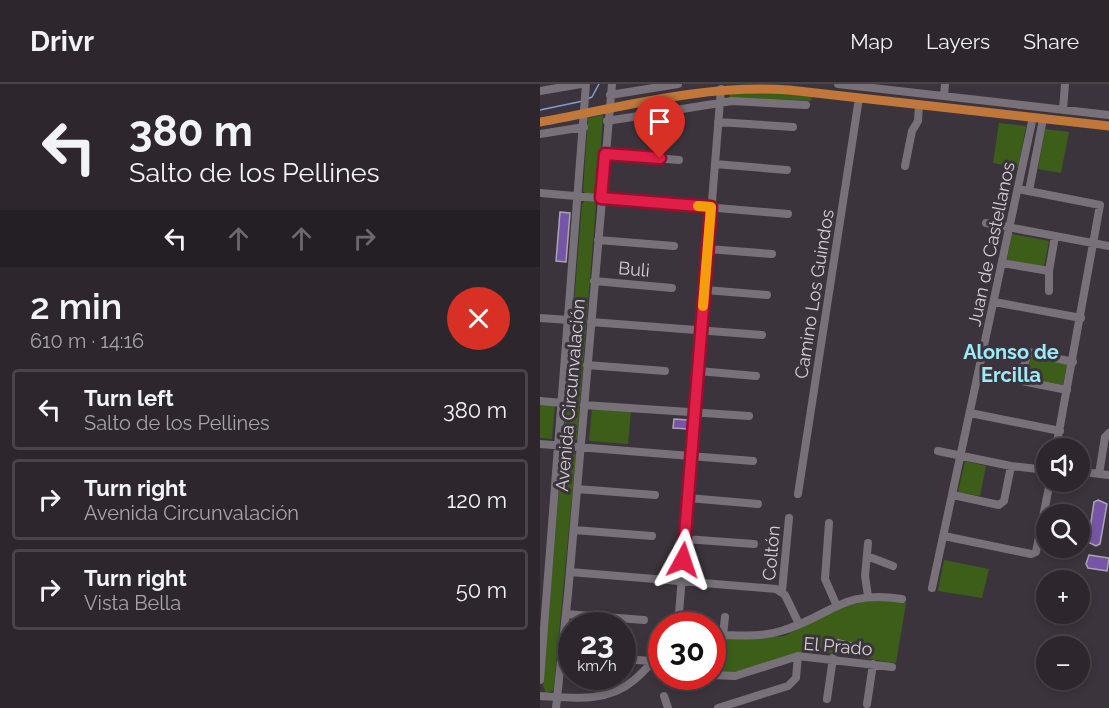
<!DOCTYPE html>
<html lang="en">
<head>
<meta charset="utf-8">
<style>
	body { margin:0; font-family:Raleway,sans-serif; background:#393339; color:#f1f3f6; height:100vh; display:flex; flex-direction:column; font-size:22px; white-space:nowrap }
	* { box-sizing:border-box; margin:0 }
	p { font-size:20px; color:#a7a5aa }
	.icon { flex:none; width:33px; height:33px; fill:none; stroke:currentColor; stroke-width:2; stroke-linecap:round; stroke-linejoin:round }
	.map { position:relative; flex:1; overflow:hidden }
	.details { display:flex; flex-direction:column; background:#2d272d; width:540px }
	.details>* { flex:none }
	.banner { background:#2d272d; color:#f1f3f6; overflow:hidden }
	.controls { position:absolute; left:496px; top:354px; display:grid; gap:12px }
	.controls a { display:grid; place-items:center; width:54px; height:54px; border-radius:50%; background:#2d272d; box-shadow:0 3px 9px #0003,0 0 0 2px #484449; font-size:30px }
	.speed { position:absolute; left:18px; top:528px; display:flex; gap:12px; font-size:30px; font-weight:700; text-align:center }
	.speed>* { display:grid; place-content:center; width:78px; height:78px; border-radius:50%; background:#2d272d; box-shadow:0 3px 9px #0003,0 0 0 2px #484449; line-height:1 }
	.speed small { font-size:15px; font-weight:400 }
	.speed .limit { border:9px solid #d22; background:#fff; color:#111 }
	.pin { position:absolute; display:grid; place-items:center; width:51px; height:51px; color:#fff; margin:-62px -26px; border-radius:50% 50% 50% 0; rotate:-45deg; box-shadow:0 0 6px #0007 }
	.pin .icon { rotate:45deg }
	.me { position:absolute; width:66px; margin:-33px; rotate:5deg; stroke-linejoin:round; filter:drop-shadow(0 0 4px #0008) }
	.turn { display:flex; align-items:center; gap:21px; height:126px; padding:0 30px; font-size:27px }
	.turn .icon { width:78px; height:78px; stroke-width:2.5 }
	.turn b { display:block; font-size:42px; line-height:51px }
	.lanes { display:flex; align-items:center; height:57px; padding:0 30px; background:#0003; justify-content:center; gap:30px; direction:ltr }
	.lanes .off { opacity:.35 }
	.round { display:grid; place-items:center; flex:none; width:63px; height:63px; border-radius:32px; background:#393339 }
	.overview { display:flex; align-items:center; justify-content:space-between; height:102px; padding:0 30px }
	h1 { font-size:36px; font-weight:600; line-height:45px }
	ul { padding:0; list-style:none }
	li { display:flex; align-items:center; gap:18px; height:81px; margin:0 12px 9px; padding:0 18px; border:3px solid #484449; border-radius:6px }
	li div { flex:1 }
	li b { display:block; font-size:22px }
	li em { font-style:normal }
	header { display:flex; align-items:center; gap:36px; box-sizing:border-box; height:84px; padding:0 30px; background:#2d272d; border-bottom:2px solid #484449 }
	header strong { font-size:28px }
	nav { display:flex; gap:33px; margin-inline-start:auto; font-size:21px }
	main { display:flex; flex:1; min-height:0 }
	.map>svg:first-child { display:block }
</style>
</head>
<body>
<header>
<strong>Drivr</strong>
<nav><a>Map</a><a>Layers</a><a>Share</a></nav>
</header>
<main>
<section class="details">
<div class="banner">
<div class="turn"><svg class="icon" aria-label="left" viewBox="0 0 24 24"><path d="M17 20v-9H6M10 6l-5 5 5 5"/></svg><div><b>380 m</b>Salto de los Pellines</div></div>
<div class="lanes"><svg class="icon" aria-label="left" viewBox="0 0 24 24"><path d="M17 20v-9H6M10 6l-5 5 5 5"/></svg><svg class="icon off" aria-label="ahead" viewBox="0 0 24 24"><path d="M12 20V5M6 11l6-6 6 6"/></svg><svg class="icon off" aria-label="ahead" viewBox="0 0 24 24"><path d="M12 20V5M6 11l6-6 6 6"/></svg><svg class="icon off" aria-label="right" viewBox="0 0 24 24"><path d="M7 20v-9h11M14 6l5 5-5 5"/></svg></div>
</div>
<div class="overview"><div><h1>2 min</h1><p>610 m · 14:16</p></div><a class="round" style="background:#d93025;color:#fff"><svg class="icon" aria-label="close" viewBox="0 0 24 24"><path d="M6 6l12 12M18 6L6 18"/></svg></a></div>
<ul>
<li><svg class="icon" aria-label="left" viewBox="0 0 24 24"><path d="M17 20v-9H6M10 6l-5 5 5 5"/></svg><div><b>Turn left</b><p>Salto de los Pellines</p></div><em>380 m</em></li>
<li><svg class="icon" aria-label="right" viewBox="0 0 24 24"><path d="M7 20v-9h11M14 6l5 5-5 5"/></svg><div><b>Turn right</b><p>Avenida Circunvalación</p></div><em>120 m</em></li>
<li><svg class="icon" aria-label="right" viewBox="0 0 24 24"><path d="M7 20v-9h11M14 6l5 5-5 5"/></svg><div><b>Turn right</b><p>Vista Bella</p></div><em>50 m</em></li>
</ul>
</section>
<div class="map">
<svg width="569" height="624" viewBox="0 0 569 624">
	<rect width="100%" height="100%" fill="#3c343c"/>
	<!-- green -->
	<path fill="#3c5e19" d="M190,8H235L272,13L271,17L189,13Z
		M63,31L58,108L54,111L46,110L43,107L48,34Z
		M459,39L486,42L478,84L453,79Z
		M505,45L529,48L521,89L498,85Z
		M45,116L54,117L56,121L37,355L34,359L25,358L23,354L42,120Z
		M472,150L509,157L504,183L467,176Z
		M491,273L527,280L523,301L486,294Z
		M0,320L15,321L12,355L0,354Z
		M52,323L91,326L88,360L49,357Z
		M26,366L33,367L36,370L14,603L13,607L6,609L3,602L22,369Z
		M425,377L446,382L440,412L418,408Z
		M404,476L449,485L442,514L398,507Z
		M332,515L366,519L356,579C325,575 290,566 259,570C226,574 208,592 173,588V556L244,552L301,524Z"/>
	<g fill="none" stroke-linecap="round" stroke-linejoin="round">
		<!-- stream -->
		<path stroke="#809ed6" stroke-width="1.5" d="M47,15L52,13L59,0
			M0,26L43,17"/>
	</g>
	<!-- building -->
	<path fill="#7755a6" stroke="#a9a5b0" stroke-width="1.5" d="M20,128L30,129L26,178L16,177Z
		M134,335L148,336V345L133,344Z
		M558,416L567,420L560,460L556,462L548,458L554,418Z
		M549,471L569,474L567,487L548,484L546,480Z
		M298,556L312,559L311,568L296,565Z"/>
	<g fill="none" stroke-linecap="round" stroke-linejoin="round">
		<!-- minor -->
		<path stroke="#79717a" stroke-width="8" d="M298,0L569,31
			M0,7L41,0
			M70,11L138,0
			M404,12L405,0
			M523,26L525,0
			M67,37L192,17L266,21
			M178,38L253,43
			M0,50L44,43
			M65,70L139,76
			M175,80L247,86
			M365,82L372,47L378,37L379,21
			M478,105L560,121L516,364
			M489,107L503,35
			M0,109L248,130
			M446,139L569,162
			M58,156L134,162
			M168,165L232,170
			M462,179L509,187L515,152
			M54,197L132,204
			M165,206L227,211
			M509,207V187
			M454,218L541,234
			M0,234L29,236
			M51,238L222,251
			M47,281L125,287
			M158,287L216,292
			M527,306L482,297L481,293L488,268L533,278
			M0,317L22,319
			M44,321L209,332
			M430,329L520,347
			M0,360L213,377
			M398,367L471,382L507,386
			M543,388L569,391
			M559,390L565,353L569,349
			M37,405L115,411
			M258,410L319,14
			M413,411L459,421L464,417L471,382
			M148,414L218,420
			M289,439L285,495L296,520
			M34,446L112,452
			M404,452L491,470L496,468L510,398
			M145,455L214,460
			M327,472L353,482
			M30,488L236,505L245,511L259,540
			M392,504L493,33
			M242,507L249,434
			M328,512L325,492L328,459
			M26,530L104,536
			M138,542L181,5
			M183,551L185,533
			M172,552C195,550 219,554 241,547C292,532 301,505 362,515
			M21,569L32,570
			M82,575L112,577
			M172,591L195,592L258,572L352,583
			M0,596L46,0
			M0,612C33,614 67,619 94,596C104,588 111,578 122,570
			M124,612L128,624
			M287,615L293,574
			M327,620L333,580
			M16,624L28,510L72,0
			M178,624L248,602L256,594L258,572"/>
		<!-- major -->
		<path stroke="#c07739" stroke-width="9" d="M0,38C82,23 165,0 249,6L569,42"/>
	</g>
	<g fill="none" stroke-linecap="round" stroke-linejoin="round">
		<defs>
			<path id="route" d="M120,74L65,70L61,114L171,123L143,476"/>
		</defs>
		<!-- route casing -->
		<use href="#route" stroke="#92132f" stroke-width="15"/>
		<!-- route -->
		<use href="#route" stroke="#e11d48" stroke-width="10"/>
		<!-- slow -->
		<path stroke="#f59e0b" stroke-width="10" d="M158,122L171,123L163,222"/>
	</g>
	<g text-anchor="middle" dominant-baseline="central" stroke-width="6" stroke-linejoin="round" paint-order="stroke">
		<!-- street labels -->
		<g font-size="18" fill="#d4d0d5" stroke="#3c343c">
			<text transform="translate(451 160) rotate(-78)">Juan de Castellanos</text>
			<text transform="translate(94 185) rotate(5)">Buli</text>
			<text transform="translate(274 210) rotate(-81)">Camino Los Guindos</text>
			<text transform="translate(30 311) rotate(-85)">Avenida Circunvalación</text>
			<text transform="translate(231 469) rotate(-85)">Coltón</text>
			<text transform="translate(298 562) rotate(5)">El Prado</text>
		</g>
		<!-- neighbourhood labels -->
		<g font-size="20" font-weight="bold" fill="#9bebf8" stroke="#3c343c">
			<text x="471" y="268">Alonso de<tspan x="471" dy="23">Ercilla</tspan></text>
		</g>
	</g>
</svg>
<div class="controls">
<a><svg class="icon" aria-label="sound" viewBox="0 0 24 24"><path d="M4 9h4l5-4v14l-5-4H4zM17 9q2 3 0 6"/></svg></a>
<a><svg class="icon" aria-label="search" viewBox="0 0 24 24"><circle cx="10" cy="10" r="6"/><path d="M15 15l6 6"/></svg></a>
<a>+</a>
<a>−</a>
</div>
<div class="speed"><div>23<small>km/h</small></div><div class="limit">30</div></div>
<div class="pin" style="left:120px;top:74px;background:#d93025"><svg class="icon" aria-label="arrive" viewBox="0 0 24 24"><path d="M6 21V4h12l-3 4 3 4H6"/></svg></div>
<svg class="me" style="left:143px;top:476px" viewBox="-20 -20 40 40"><path d="M0-17L14 15 0 8-14 15z" fill="#e11d48" stroke="#fff" stroke-width="4"/></svg>
</div>
</main>
</body>
</html>
